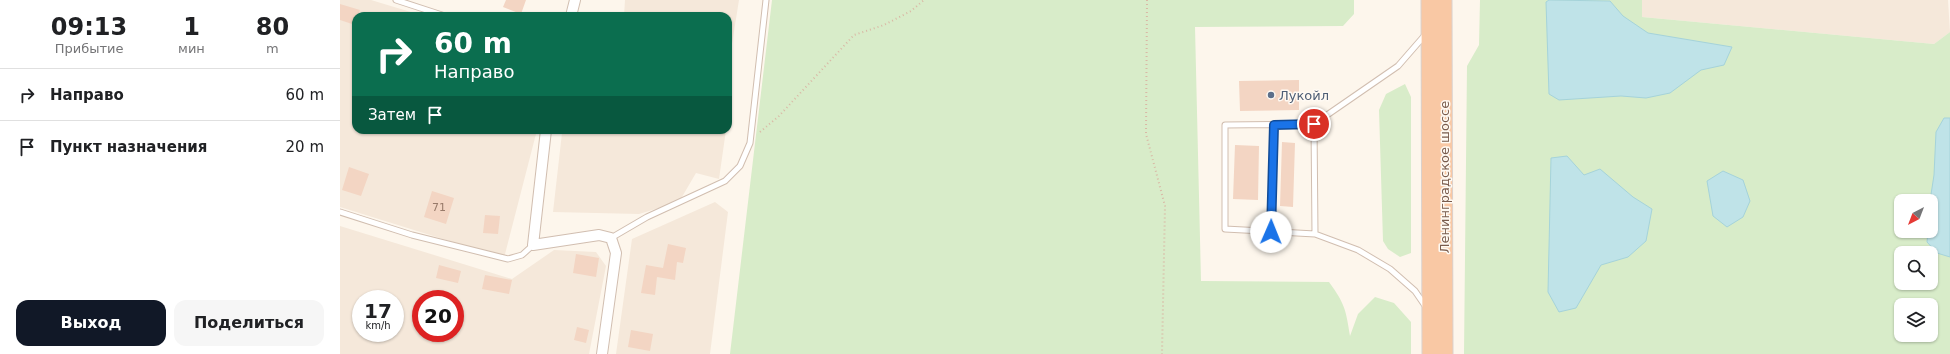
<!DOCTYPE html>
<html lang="ru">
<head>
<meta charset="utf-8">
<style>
	body { margin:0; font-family:"DejaVu Sans",sans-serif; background:#f6f6f6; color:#202124; height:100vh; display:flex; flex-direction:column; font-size:15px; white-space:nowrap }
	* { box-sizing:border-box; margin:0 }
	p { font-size:13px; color:#757577 }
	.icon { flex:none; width:22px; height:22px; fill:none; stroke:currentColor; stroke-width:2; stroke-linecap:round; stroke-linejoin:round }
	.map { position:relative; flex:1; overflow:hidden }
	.details { display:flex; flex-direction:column; background:#fff; width:340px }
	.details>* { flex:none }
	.banner { position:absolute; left:12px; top:12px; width:380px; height:122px; border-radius:12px; box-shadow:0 1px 3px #0004; background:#0b6e4f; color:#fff; overflow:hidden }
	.needle { width:26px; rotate:222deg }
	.buttons { position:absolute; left:1554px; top:194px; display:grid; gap:8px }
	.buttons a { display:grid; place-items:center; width:44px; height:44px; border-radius:8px; background:#fff; box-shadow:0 1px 3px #0004; font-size:20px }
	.speed { position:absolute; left:12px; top:290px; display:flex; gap:8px; font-size:20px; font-weight:700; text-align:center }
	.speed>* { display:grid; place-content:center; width:52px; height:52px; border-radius:50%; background:#fff; box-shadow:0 1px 3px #0004; line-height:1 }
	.speed small { font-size:10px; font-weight:400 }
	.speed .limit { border:6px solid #d22; background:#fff; color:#111 }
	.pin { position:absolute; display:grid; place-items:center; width:34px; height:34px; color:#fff; margin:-17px; border:2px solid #fff; border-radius:50%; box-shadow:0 1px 4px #0007 }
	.me { position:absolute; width:44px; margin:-22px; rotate:1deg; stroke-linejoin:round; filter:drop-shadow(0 0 3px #0008) }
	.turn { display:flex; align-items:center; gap:14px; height:84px; padding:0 16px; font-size:18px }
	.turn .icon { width:52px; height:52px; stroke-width:2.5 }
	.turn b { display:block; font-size:28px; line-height:34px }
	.then { display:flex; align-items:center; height:38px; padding:0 16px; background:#0003; gap:8px; font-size:15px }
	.eta { display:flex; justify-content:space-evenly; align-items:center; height:68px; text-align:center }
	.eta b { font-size:24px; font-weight:700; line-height:28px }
	.action { display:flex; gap:8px; margin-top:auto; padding:8px 16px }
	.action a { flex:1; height:46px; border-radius:12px; background:#111827; color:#fff; font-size:16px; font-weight:700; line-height:46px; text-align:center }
	.action a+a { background:#f6f6f6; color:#202124 }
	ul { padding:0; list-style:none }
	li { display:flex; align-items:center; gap:12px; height:52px; padding:0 16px; border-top:1px solid #e0e0e0 }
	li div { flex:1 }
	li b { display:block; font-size:15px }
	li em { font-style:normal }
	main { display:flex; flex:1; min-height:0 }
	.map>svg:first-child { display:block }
</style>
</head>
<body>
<main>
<section class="details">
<div class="eta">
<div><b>09:13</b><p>Прибытие</p></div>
<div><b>1</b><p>мин</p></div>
<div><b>80</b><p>m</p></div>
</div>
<ul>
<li><svg class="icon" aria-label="right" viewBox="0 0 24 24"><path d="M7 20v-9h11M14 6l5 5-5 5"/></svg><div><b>Направо</b></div><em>60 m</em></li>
<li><svg class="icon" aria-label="arrive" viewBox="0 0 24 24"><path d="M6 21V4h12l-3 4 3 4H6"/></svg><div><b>Пункт назначения</b></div><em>20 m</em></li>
</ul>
<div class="action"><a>Выход</a><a>Поделиться</a></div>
</section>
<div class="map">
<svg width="1610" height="354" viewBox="0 0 1610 354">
	<rect width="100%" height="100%" fill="#fdf6ec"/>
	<!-- residential -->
	<path fill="#f5e8da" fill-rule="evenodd" d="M0,0H31L84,16H16V130H197L164,258L0,207Z
		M285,0H399L388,69V16H284Z
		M1302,0H1608L1610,32L1594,44L1302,17Z
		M217,130H386L379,179L356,173L339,202L299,214L213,212L222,133Z
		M375,202L388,212L370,354H276L292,239Z
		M0,226L172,279L214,250L256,252L266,266L249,354H0ZM21,299H55V333H21ZM81,299H115V333H81Z"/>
	<!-- green -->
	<path fill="#d8ecc9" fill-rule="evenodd" d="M432,0H1014V14L1003,26L855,27L861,281L989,282C1005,304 1006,310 1010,336L1018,314L1035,297L1054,303L1071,322V354H390Z
		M1140,0H1302V17L1594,44L1610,32V354H1124L1127,66L1139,45ZM1561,201H1591V231H1561ZM1561,253H1591V283H1561ZM1561,305H1591V335H1561Z
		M1065,84L1071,97V253L1060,257L1048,249L1043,241L1039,110L1046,94Z"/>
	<!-- water -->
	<path fill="#bfe3e8" stroke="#a5d3da" d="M1209,0L1270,1L1283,16L1308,33L1392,47L1384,65L1361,70L1330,93L1306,98L1281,96L1219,100L1209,94L1206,2Z
		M1604,118H1610V257L1597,253L1587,242L1588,231H1591L1590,201L1594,175L1596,132Z
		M1227,156L1244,175L1260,169L1293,197L1312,209L1306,241L1288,257L1261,265L1236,308L1219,312L1208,292L1211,158Z
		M1383,171L1403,180L1410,201L1403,217L1387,227L1373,216L1367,181Z"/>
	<!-- building -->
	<path fill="#f3d5c3" d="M166,0H186L181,14L163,7Z
		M0,4L20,10L18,16H16L15,25L0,20Z
		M959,80V110L900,111L899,81Z
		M942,142L955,143L953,207L940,206Z
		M895,145L919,146L918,200L893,199Z
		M9,167L29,174L21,196L2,190Z
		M92,191L114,198L106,224L84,217Z
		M145,215L160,216L158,234L143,233Z
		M328,244L346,248L343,263L337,262L335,280L317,277L315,295L301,293L306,265L323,268Z
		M236,254L259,258L256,277L233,273Z
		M99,265L121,271L118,283L96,278Z
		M145,275L172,280L169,294L142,289Z
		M237,327L249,330L246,343L234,340Z
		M291,330L313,334L310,351L288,347Z"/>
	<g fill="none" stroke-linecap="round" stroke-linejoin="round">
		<defs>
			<path id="service" d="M56,0L105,16
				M1085,35L1058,66L974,124L885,125V229L975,234L1018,250L1050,269L1075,291L1086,307
				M974,124L975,234
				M0,212L72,235L168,259L182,255L193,245
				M931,232L934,125
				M271,238L307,217L385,181L400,166L410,143L426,0"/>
			<path id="minor" d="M231,16L235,0
				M206,130L193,245L259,235L271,238L276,253L262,354"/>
			<path id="trunk" d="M1090,0L1091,354
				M1103,0L1104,354"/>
		</defs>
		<!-- service casing -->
		<use href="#service" stroke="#d1beb0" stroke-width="7"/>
		<!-- minor casing -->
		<use href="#minor" stroke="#d1beb0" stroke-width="12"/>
		<!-- trunk casing -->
		<use href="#trunk" stroke="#dad1cd" stroke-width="19"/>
		<!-- path -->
		<path stroke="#d9b8a5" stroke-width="2" stroke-dasharray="1 3" stroke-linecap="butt" d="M807,0L806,134L825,206L822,354
			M420,132L439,116L514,35L544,25L571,11L584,0"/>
		<!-- service -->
		<use href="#service" stroke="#fff" stroke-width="5"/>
		<!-- minor -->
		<use href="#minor" stroke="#fff" stroke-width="10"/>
		<!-- trunk -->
		<use href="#trunk" stroke="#f9c8a4" stroke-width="17"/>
	</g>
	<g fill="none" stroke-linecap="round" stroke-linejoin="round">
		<defs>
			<path id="route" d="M931,232L934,125L974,124"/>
		</defs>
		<!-- route casing -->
		<use href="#route" stroke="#114b97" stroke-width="10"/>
		<!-- route -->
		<use href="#route" stroke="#1a73e8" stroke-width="7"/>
	</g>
	<!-- markers -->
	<circle fill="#5c6f8a" stroke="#fffaf3" stroke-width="1.5" cx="931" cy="95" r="4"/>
	<g text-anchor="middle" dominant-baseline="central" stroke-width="3" stroke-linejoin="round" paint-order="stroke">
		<!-- number labels -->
		<g font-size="11" fill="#987a6a">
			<text x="99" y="207">71</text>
		</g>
		<!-- service labels -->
		<g font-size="13" fill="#4e5e75" stroke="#fffaf3" text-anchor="start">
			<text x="939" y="95">Лукойл</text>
		</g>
		<!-- street labels -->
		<g font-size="13" fill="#7a5c4d" stroke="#fffaf3">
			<text transform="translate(1104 177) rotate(-90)">Ленинградское шоссе</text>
		</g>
	</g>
</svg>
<div class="buttons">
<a><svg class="needle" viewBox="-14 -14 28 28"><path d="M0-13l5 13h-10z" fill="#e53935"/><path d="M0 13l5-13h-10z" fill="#757577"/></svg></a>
<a><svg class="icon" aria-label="search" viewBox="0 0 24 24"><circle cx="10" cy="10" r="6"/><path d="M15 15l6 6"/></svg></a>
<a><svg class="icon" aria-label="layers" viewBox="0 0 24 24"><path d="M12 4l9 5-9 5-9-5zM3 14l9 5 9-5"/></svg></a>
</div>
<div class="speed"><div>17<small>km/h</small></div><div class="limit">20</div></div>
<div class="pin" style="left:974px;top:124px;background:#d93025"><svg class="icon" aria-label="arrive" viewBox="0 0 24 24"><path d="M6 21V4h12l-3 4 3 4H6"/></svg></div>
<svg class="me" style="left:931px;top:232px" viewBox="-20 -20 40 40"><circle r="19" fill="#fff"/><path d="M0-13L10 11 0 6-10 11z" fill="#1a73e8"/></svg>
<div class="banner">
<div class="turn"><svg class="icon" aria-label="right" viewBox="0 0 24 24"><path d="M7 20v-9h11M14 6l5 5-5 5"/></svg><div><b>60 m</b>Направо</div></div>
<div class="then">Затем<svg class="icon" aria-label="arrive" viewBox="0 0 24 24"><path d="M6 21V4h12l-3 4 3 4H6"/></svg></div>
</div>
</div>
</main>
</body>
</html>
